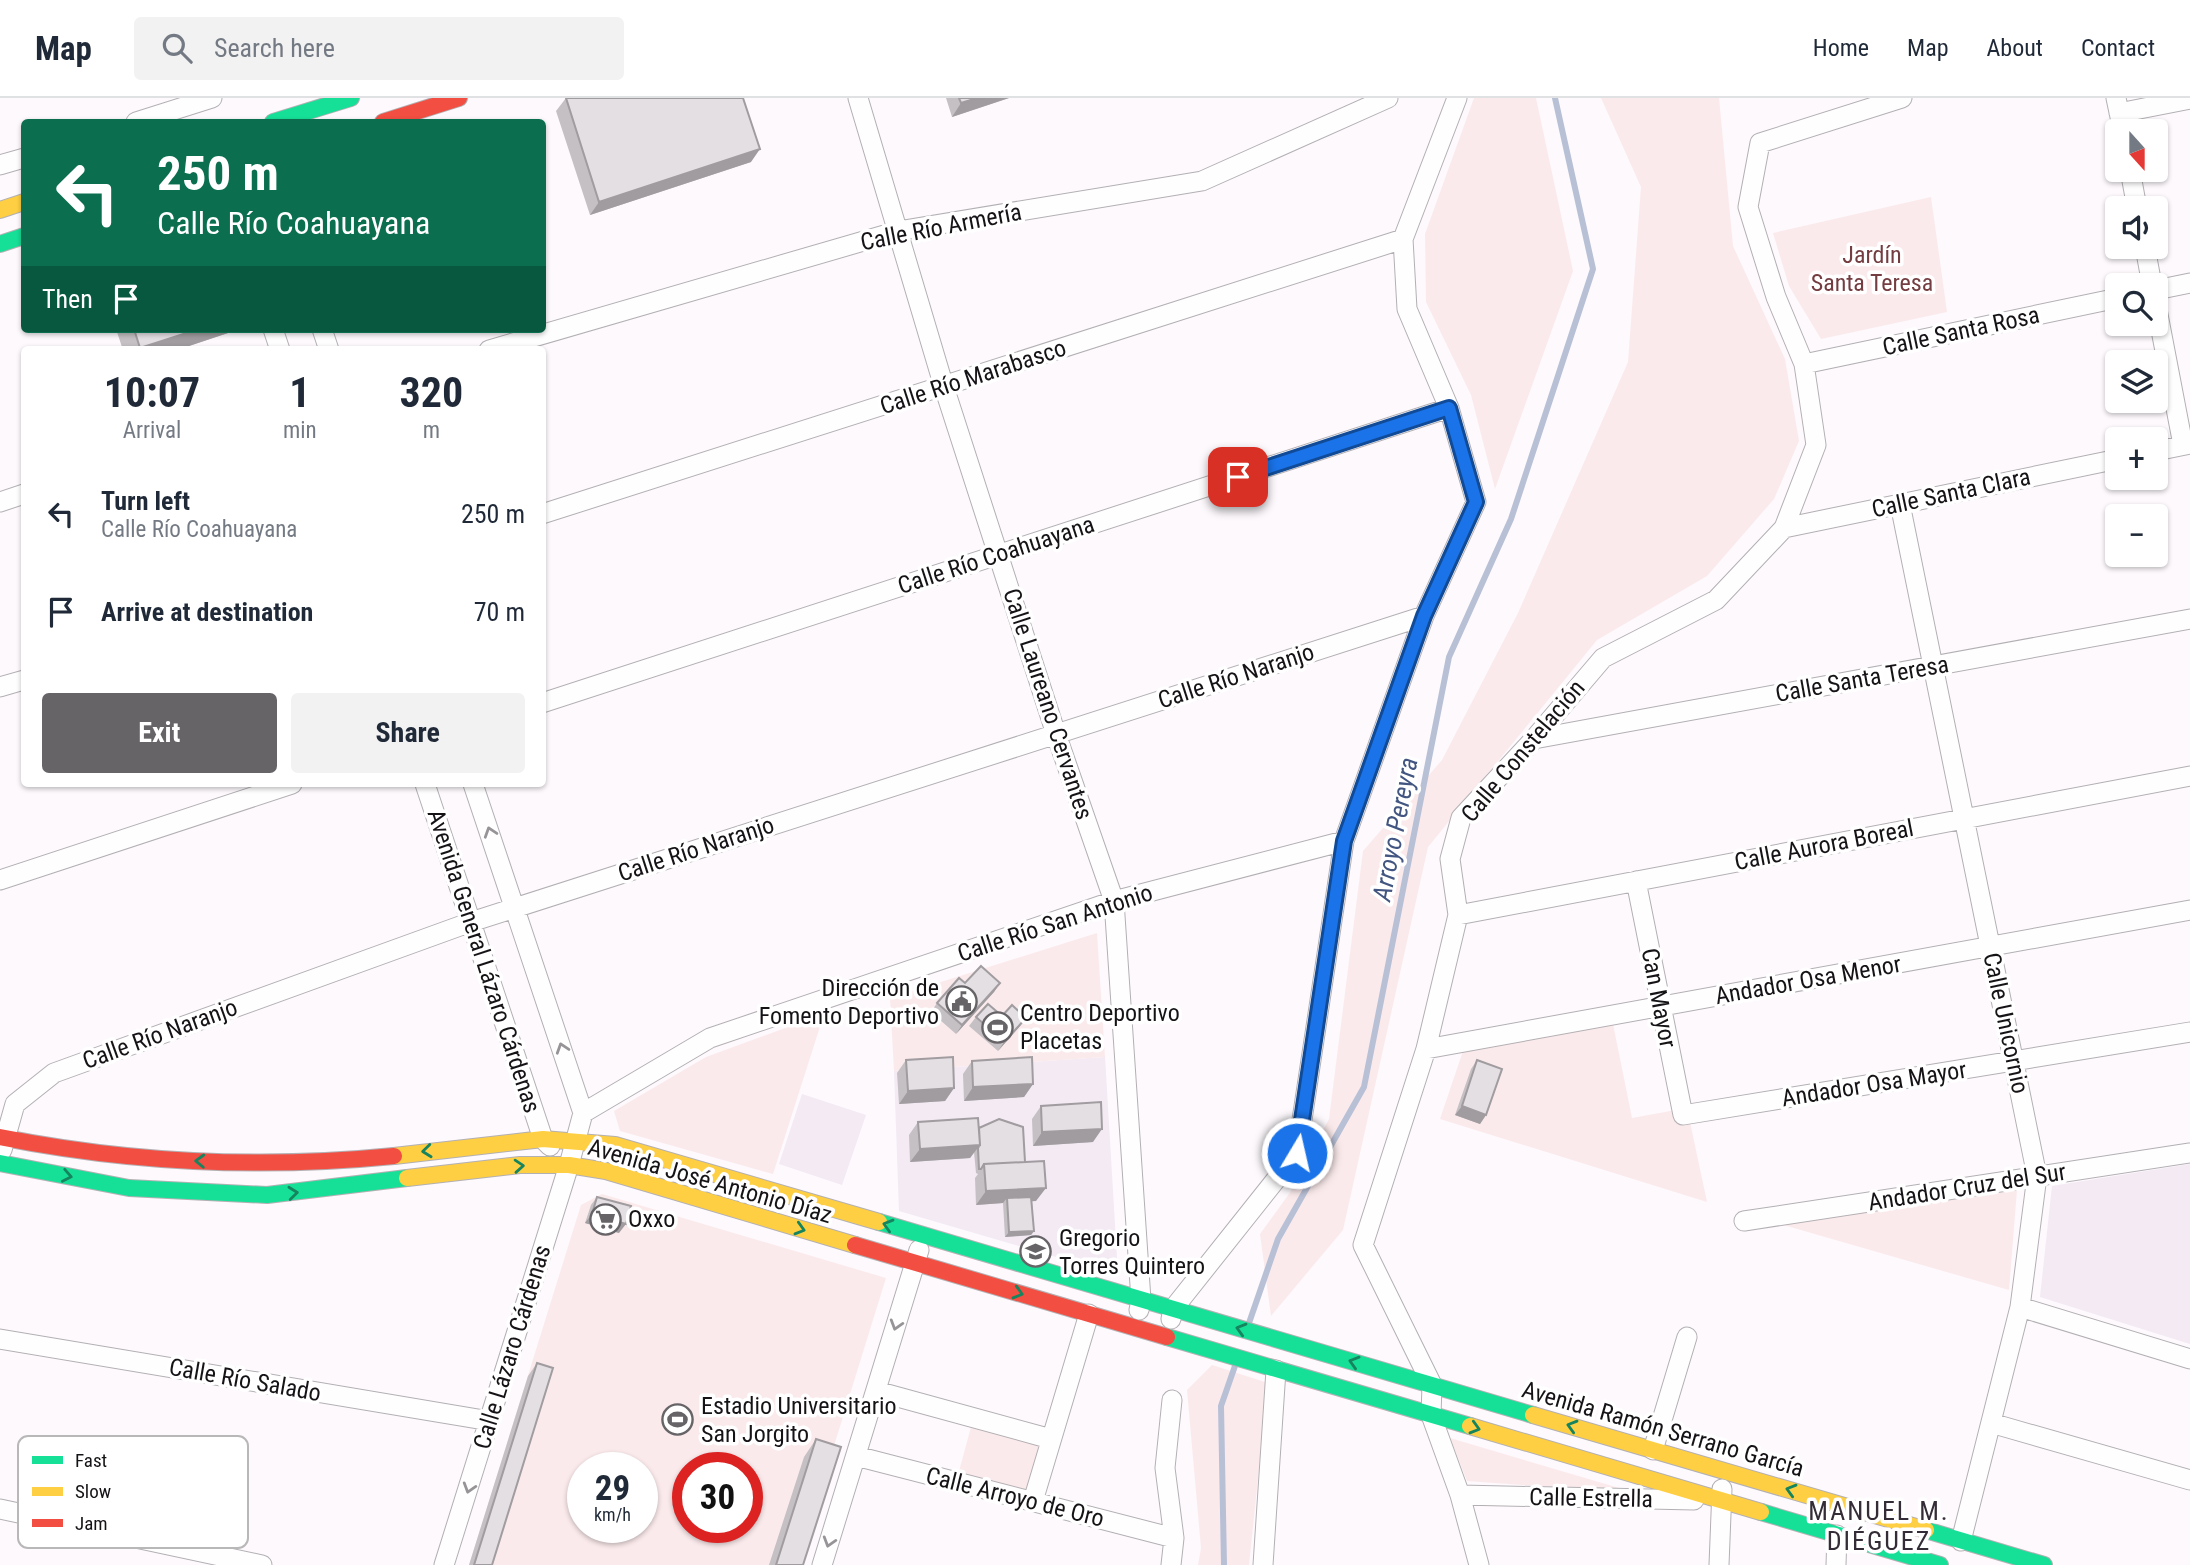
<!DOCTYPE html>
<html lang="en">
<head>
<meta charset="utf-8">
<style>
	body { margin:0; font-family:"Roboto Condensed",sans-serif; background:#f2f2f3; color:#1f2937; height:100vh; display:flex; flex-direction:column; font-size:26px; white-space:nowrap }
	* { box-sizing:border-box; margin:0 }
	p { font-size:23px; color:#747a83 }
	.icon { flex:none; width:38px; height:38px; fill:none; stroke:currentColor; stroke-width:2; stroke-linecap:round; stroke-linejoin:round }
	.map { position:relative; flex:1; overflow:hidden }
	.sheet { position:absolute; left:21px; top:248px; width:525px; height:441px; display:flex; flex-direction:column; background:#fff; border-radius:7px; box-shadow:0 2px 5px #0004 }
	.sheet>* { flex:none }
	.top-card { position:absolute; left:21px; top:21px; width:525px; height:214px; border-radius:7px; box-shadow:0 2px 5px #0004; background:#0b6e4f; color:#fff; overflow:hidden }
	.needle { width:46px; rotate:159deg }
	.tools { position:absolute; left:2105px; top:21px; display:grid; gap:14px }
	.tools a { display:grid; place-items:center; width:63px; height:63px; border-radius:7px; background:#fff; box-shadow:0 2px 5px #0004; font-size:35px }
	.speed { position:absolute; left:567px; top:1354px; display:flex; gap:14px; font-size:35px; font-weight:700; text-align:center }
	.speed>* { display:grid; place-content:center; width:91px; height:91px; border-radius:50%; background:#fff; box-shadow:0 2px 5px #0004; line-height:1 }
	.speed small { font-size:18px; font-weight:400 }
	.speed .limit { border:10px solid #d22; background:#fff; color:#111 }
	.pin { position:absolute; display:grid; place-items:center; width:60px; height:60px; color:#fff; margin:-30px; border-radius:14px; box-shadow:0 4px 10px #0006 }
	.me { position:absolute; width:77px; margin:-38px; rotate:9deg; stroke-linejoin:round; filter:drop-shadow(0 0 5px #0008) }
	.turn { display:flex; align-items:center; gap:24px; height:147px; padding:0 21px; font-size:32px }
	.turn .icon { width:91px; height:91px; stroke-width:2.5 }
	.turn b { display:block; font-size:49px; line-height:60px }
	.then { display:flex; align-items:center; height:66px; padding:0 21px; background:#0003; gap:14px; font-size:26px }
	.eta { display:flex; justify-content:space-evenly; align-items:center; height:119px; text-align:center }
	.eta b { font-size:42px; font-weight:700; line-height:49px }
	.button { display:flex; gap:14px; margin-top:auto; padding:14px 21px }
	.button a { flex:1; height:80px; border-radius:7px; background:#676468; color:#fff; font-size:28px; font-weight:700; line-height:80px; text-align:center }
	.button a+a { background:#f2f2f3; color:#1f2937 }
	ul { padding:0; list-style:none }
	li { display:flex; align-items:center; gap:21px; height:98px; padding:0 21px }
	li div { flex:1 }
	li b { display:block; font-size:26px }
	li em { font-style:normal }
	header { display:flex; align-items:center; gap:42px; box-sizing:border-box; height:98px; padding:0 35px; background:#fff; border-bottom:2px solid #e0e1e3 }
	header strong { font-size:33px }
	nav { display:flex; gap:38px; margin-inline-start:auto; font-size:24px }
	.search { width:490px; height:63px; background:#f2f2f3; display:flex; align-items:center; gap:18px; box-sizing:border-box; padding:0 24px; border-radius:7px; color:#747a83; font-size:26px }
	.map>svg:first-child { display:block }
</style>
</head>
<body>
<header>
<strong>Map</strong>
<div class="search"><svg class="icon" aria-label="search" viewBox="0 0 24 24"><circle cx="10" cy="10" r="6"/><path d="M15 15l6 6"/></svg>Search here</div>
<nav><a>Home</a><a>Map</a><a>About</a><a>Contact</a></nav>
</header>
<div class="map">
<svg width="2190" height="1467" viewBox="0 0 2190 1467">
	<rect width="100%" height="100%" fill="#fdf9fd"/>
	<!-- built -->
	<path fill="#f3eaf4" d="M1105,959L1118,1177L899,1113L894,973Z
		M802,996L866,1017L842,1087L779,1066Z
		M2190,1066V1246L2040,1199L2052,1088Z"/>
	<!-- green -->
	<path fill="#fbeaec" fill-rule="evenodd" d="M1474,0H1536L1573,173L1495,391L1471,297L1426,204L1425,136Z
		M1601,0H1719L1733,148L1785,261L1799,343L1774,401L1707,478L1597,542L1428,749L1343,1132L1271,1218L1260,1136L1289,1096L1329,1021L1363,753L1442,662L1518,515L1628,264L1641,89Z
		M1931,99L1947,214L1821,241L1789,188L1773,135Z
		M1097,835L1105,959L894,973L890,900Z
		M824,916L773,1076L620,1033L614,1013L706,959Z
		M1613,926L1632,1020L1687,1010L1707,1104L1440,1021L1463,953Z
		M2017,1092L2009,1192L1780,1126Z
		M602,1096L886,1180L797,1467H469L581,1107ZM583,1370H642V1430H583ZM688,1370H747V1430H688Z
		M1212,1267L1268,1285L1249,1467H1198L1201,1450L1187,1292Z
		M971,1329L1042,1347L1029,1395L958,1377Z
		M1450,1340L1636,1395L1467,1383Z"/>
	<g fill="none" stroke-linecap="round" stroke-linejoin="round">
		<!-- stream -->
		<path stroke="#b8c0d6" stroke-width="6" d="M1249,1225L1278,1141L1364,989L1449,559L1511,421L1593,171L1555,0
			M1224,1467L1221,1308L1236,1265"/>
		<defs>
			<path id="street" d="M858,0L944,289L1056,636L1114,803L1141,1202L1139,1212
				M2116,0L2123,33
				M2119,15L2190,1
				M136,24L212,0
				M0,67L24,60
				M2130,72L2137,110
				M2145,149L2152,187
				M2156,192L2190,185
				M2156,206L2183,347
				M273,231L280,252
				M322,231L329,252
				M489,252L898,133L1202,83L1388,0
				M1804,266L2118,200
				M2156,353L2190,346
				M0,404L24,396
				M1900,406L2037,1078L2020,1209L1961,1443
				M542,416L1403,141
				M1784,430L2118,361
				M0,589L24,582
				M542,605L1449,310
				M1534,641L2190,521
				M425,686L543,1041L550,1048
				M0,782L292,686
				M1636,783L1683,1017L2190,934
				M1458,817L2190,678
				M1426,951L2190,812
				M583,1015L710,940L1114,803L1344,743
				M2,1052L15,1006L54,975L471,824L1424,518
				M1744,1123L2190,1055
				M2020,1209L2190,1261
				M1171,1221L1173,1211L1297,1055L1344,743L1424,518L1476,404L1449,310L1407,211L1403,141L1457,0
				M0,1241L490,1323
				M876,1293L1051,1341
				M1991,1325L2190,1382
				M1653,1352L1687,1239
				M856,1358L1174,1440
				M1460,1397L1694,1402
				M1033,1403L1089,1216
				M0,1411L262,1467
				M444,1467L569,1067L583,1015L473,686
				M822,1467L919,1152
				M1171,1467L1174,1440L1165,1370L1172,1302
				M1263,1467L1276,1272
				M1479,1467L1460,1397L1431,1317L1432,1287L1363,1147L1426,951L1458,817L1450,761L1461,720L1534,641L1603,560L1716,502L1784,430L1816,347L1804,266L1776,199L1748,109L1760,45L1902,0
				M1719,1467L1722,1391
				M1836,1467L1837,1437"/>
			<path id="fast" d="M273,24L351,0
				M0,146L24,138
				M0,1065L129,1090L267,1097L407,1080
				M879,1124L1533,1317
				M1167,1239L1470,1328
				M1761,1414L1940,1467
				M1926,1432L2044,1467"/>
			<path id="slow" d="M0,112L24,104
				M394,1058L543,1041L615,1047L879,1124
				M407,1080L520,1067H569L606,1073L855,1147
				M1533,1317L1926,1432
				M1470,1328L1761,1414"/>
			<path id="jam" d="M383,24L459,0
				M0,1039C131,1065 261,1071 394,1058
				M855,1147L1167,1239"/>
		</defs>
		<!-- street casing -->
		<use href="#street" stroke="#b3b0b3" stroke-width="21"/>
		<!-- fast casing -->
		<use href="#fast" stroke="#b3b0b3" stroke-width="18"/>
		<!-- slow casing -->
		<use href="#slow" stroke="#b3b0b3" stroke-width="18"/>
		<!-- jam casing -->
		<use href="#jam" stroke="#b3b0b3" stroke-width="18"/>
		<!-- street -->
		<use href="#street" stroke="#fffeff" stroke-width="19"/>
		<!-- fast -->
		<use href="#fast" stroke="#16e098" stroke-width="16"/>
		<!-- slow -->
		<use href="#slow" stroke="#ffcf43" stroke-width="16"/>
		<!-- jam -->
		<use href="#jam" stroke="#f24e42" stroke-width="16"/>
	</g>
	<!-- wall -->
	<path fill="#c4c0c3" d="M566,0L751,64L590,117L556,13Z
		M946,0H1009L952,19Z
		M116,231H240L177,252H123Z
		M965,885H1000L994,894L956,936L931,914L937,905Z
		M1002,918L1026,920L1019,929L998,953L969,928L976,919Z
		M906,962L954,990L945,1003L899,1006L897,975Z
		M1477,962L1486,1017L1480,1026L1455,1017L1471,971Z
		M972,963L1033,986L1024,999L964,1003L963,976Z
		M1041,1008L1093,1044L1033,1048L1032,1021Z
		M918,1024L979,1030L1025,1064L1036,1103H1032L1034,1133L1031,1137L1005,1139L1003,1105L976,1107L975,1080L978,1076L976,1075L974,1054L970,1060L910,1064L909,1037Z
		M597,1099L619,1135L585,1125L591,1107Z
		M537,1265L492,1467H469L528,1278Z
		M816,1341L803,1467H769L804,1359Z"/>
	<!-- shaded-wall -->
	<path fill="#a09c9f" d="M977,0H1009L952,19L961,5Z
		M760,51L751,64L590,117L599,104Z
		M199,231H240L177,252H139L140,250Z
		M1000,885L994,894L956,936L962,927Z
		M1026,920L1019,929L998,953L1004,944Z
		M1033,986L1024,999L964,1003L973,989Z
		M954,990L945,1003L899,1006L908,993Z
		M1462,1008L1486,1017L1480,1026L1455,1017Z
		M1102,1031L1093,1044L1033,1048L1042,1034Z
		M980,1047L970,1060L910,1064L920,1051Z
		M1046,1090L1036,1103L1007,1105V1100L1003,1105L976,1107L986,1093Z
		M592,1116L626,1126L619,1135L585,1125Z
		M1034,1133L1031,1137L1005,1139L1009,1134Z"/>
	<!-- building -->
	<path fill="#e4dfe3" stroke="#a09c9f" stroke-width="2" d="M566,0H743L760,51L599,104Z
		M959,0H977L961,5Z
		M134,231H199L140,250Z
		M981,868L1000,885L962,927L937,905L959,880L965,885Z
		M988,906L1002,918L1012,907L1026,920L1004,944L976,919Z
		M953,959L954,990L908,993L906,962Z
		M1032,959L1033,986L973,989L972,963Z
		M1477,962L1502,971L1486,1017L1462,1008Z
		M1101,1004L1102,1031L1042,1034L1041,1008Z
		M978,1020L980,1047L920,1051L918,1024Z
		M999,1021L1023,1029L1025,1064L984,1066L981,1071H979L978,1050L980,1047L979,1030Z
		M1044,1063L1046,1090L986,1093L984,1066Z
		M597,1099L631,1108L626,1126L592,1116Z
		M1031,1099L1034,1133L1009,1134L1007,1100Z
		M537,1265L553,1270L492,1467H474Z
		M816,1341L841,1349L803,1467H776Z"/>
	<!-- one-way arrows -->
	<defs><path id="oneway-chevron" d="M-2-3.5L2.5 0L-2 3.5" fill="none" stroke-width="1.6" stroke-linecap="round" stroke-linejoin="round" transform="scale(1.75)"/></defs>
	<g stroke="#969497">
		<use href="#oneway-chevron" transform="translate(490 734) rotate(-108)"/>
		<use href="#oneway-chevron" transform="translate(562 950) rotate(-108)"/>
		<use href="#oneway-chevron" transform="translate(896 1227) rotate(107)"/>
		<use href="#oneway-chevron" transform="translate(469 1390) rotate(107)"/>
		<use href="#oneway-chevron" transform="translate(829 1444) rotate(107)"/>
	</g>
	<g stroke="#16845e">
		<use href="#oneway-chevron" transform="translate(427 1053) rotate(174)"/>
		<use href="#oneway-chevron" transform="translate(200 1063) rotate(-178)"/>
		<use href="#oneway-chevron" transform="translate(519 1068) rotate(-4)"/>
		<use href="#oneway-chevron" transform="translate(67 1078) rotate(11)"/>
		<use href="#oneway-chevron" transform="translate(293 1095) rotate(-6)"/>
		<use href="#oneway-chevron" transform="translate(888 1127) rotate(-164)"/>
		<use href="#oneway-chevron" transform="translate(800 1131) rotate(16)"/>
		<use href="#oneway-chevron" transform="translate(1018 1195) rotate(16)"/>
		<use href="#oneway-chevron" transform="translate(1241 1231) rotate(-164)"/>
		<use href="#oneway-chevron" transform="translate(1354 1264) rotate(-163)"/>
		<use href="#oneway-chevron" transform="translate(1572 1328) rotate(-164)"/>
		<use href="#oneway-chevron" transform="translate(1475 1330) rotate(16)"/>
		<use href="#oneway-chevron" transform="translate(1791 1392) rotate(-164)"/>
	</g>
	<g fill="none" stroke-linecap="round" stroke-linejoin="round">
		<defs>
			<path id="route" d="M1238,379L1449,310L1476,404L1424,518L1344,743L1297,1055"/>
		</defs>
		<!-- route casing -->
		<use href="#route" stroke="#114b97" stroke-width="18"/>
		<!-- route -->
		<use href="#route" stroke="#1a73e8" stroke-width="12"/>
	</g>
	<!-- icons -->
	<defs>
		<symbol id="civic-ring" viewBox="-11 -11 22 22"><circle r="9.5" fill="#fff" stroke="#676468" stroke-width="1.5"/><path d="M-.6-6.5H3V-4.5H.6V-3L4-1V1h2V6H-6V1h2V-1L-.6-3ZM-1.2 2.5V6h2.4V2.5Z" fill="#676468"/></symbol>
		<symbol id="stadium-ring" viewBox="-11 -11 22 22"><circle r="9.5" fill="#fff" stroke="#676468" stroke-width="1.5"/><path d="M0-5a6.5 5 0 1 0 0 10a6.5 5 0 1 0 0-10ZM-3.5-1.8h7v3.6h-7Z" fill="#676468"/></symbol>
		<symbol id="supermarket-ring" viewBox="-11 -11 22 22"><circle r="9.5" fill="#fff" stroke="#676468" stroke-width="1.5"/><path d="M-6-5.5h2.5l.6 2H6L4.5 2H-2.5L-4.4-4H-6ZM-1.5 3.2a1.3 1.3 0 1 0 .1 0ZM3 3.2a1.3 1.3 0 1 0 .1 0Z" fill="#676468"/></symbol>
		<symbol id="school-ring" viewBox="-11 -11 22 22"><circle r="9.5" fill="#fff" stroke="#676468" stroke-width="1.5"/><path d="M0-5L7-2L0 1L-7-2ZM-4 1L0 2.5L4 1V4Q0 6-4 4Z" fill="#676468"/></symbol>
	</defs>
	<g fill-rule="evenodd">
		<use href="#civic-ring" x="944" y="886" width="35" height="35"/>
		<use href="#stadium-ring" x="980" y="912" width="35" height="35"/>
		<use href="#supermarket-ring" x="588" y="1104" width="35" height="35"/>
		<use href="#school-ring" x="1018" y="1136" width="35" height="35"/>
		<use href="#stadium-ring" x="660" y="1304" width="35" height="35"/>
	</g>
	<g text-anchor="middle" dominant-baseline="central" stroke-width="7" stroke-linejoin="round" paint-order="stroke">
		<!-- street labels -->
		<g font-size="24" fill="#161317" stroke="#fff">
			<text transform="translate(941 129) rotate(-11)">Calle Río Armería</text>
			<text transform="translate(1961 233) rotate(-12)">Calle Santa Rosa</text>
			<text transform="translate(973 279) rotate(-18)">Calle Río Marabasco</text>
			<text transform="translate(1951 395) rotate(-12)">Calle Santa Clara</text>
			<text transform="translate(996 457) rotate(-18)">Calle Río Coahuayana</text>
			<text transform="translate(1236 578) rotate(-18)">Calle Río Naranjo</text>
			<text transform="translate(1862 581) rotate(-10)">Calle Santa Teresa</text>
			<text transform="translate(1048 606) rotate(72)">Calle Laureano Cervantes</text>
			<text transform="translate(1523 653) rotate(-50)">Calle Constelación</text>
			<text transform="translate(1824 747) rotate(-11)">Calle Aurora Boreal</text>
			<text transform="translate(696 751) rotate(-18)">Calle Río Naranjo</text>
			<text transform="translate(1055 825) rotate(-18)">Calle Río San Antonio</text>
			<text transform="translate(484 863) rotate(72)">Avenida General Lázaro Cárdenas</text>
			<text transform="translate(1808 882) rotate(-10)">Andador Osa Menor</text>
			<text transform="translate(1659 900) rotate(79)">Can Mayor</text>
			<text transform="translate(2006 925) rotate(78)">Calle Unicornio</text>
			<text transform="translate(160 936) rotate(-20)">Calle Río Naranjo</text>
			<text transform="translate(1874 986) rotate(-9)">Andador Osa Mayor</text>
			<text transform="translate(710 1083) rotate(16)">Avenida José Antonio Díaz</text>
			<text transform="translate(1967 1089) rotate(-9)">Andador Cruz del Sur</text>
			<text transform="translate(512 1249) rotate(-73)">Calle Lázaro Cárdenas</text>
			<text transform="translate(245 1282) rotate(10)">Calle Río Salado</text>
			<text transform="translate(1663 1331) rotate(16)">Avenida Ramón Serrano García</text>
			<text transform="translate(1015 1399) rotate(14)">Calle Arroyo de Oro</text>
			<text transform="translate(1591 1400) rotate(1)">Calle Estrella</text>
		</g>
		<!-- park labels -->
		<g font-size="24" fill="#733d41" stroke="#fff">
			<text x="1872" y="157">Jardín<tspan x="1872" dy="28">Santa Teresa</tspan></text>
		</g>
		<!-- poi labels -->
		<g font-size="24" fill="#161317" stroke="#fff" text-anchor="start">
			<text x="939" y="890" text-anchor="end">Dirección de<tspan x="939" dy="28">Fomento Deportivo</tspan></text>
			<text x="1020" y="915">Centro Deportivo<tspan x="1020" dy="28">Placetas</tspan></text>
			<text x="628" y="1121">Oxxo</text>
			<text x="1059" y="1140">Gregorio<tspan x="1059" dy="28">Torres Quintero</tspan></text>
			<text x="701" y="1308">Estadio Universitario<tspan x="701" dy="28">San Jorgito</tspan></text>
		</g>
		<!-- water labels -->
		<g font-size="26" font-style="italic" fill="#435681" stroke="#fff">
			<text transform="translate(1395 731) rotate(-79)">Arroyo Pereyra</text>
		</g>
		<!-- neighbourhood labels -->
		<g font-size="26" letter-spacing="2" fill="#342c36" stroke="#fff">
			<text x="1879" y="1413">MANUEL M.<tspan x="1879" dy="30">DIÉGUEZ</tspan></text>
		</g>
	</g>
	<!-- legend -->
	<rect x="18" y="1338" width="230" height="112" rx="10" fill="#fff" stroke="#b9b8b9" stroke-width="2"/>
	<rect x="32" y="1358" width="31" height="8" fill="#16e098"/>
	<rect x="32" y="1389" width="31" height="9" fill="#ffcf43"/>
	<rect x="32" y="1421" width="31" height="8" fill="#f24e42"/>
	<g font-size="19" fill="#161317">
		<text x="75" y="1369">Fast</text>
		<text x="75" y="1400">Slow</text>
		<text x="75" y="1432">Jam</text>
	</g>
</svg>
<div class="tools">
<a><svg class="needle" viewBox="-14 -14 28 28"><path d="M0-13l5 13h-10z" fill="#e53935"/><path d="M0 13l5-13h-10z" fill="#747a83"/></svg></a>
<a><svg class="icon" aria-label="sound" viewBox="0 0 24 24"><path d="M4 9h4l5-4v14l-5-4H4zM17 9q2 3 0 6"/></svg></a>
<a><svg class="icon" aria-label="search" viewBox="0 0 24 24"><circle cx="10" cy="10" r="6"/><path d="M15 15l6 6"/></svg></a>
<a><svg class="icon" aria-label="layers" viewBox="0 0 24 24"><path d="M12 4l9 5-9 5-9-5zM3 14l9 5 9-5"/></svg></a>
<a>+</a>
<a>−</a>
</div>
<div class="speed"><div>29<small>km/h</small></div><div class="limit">30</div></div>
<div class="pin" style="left:1238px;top:379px;background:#d93025"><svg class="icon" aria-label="arrive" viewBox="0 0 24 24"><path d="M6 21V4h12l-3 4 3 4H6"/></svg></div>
<svg class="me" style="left:1297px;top:1055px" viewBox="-20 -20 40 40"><circle r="17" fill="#1a73e8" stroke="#fff" stroke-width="3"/><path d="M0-11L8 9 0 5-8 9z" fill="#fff"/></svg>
<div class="top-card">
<div class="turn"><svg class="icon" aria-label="left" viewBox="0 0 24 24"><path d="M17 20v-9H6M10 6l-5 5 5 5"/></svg><div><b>250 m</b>Calle Río Coahuayana</div></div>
<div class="then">Then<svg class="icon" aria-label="arrive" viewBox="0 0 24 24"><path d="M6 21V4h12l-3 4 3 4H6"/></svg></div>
</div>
<section class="sheet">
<div class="eta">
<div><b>10:07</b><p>Arrival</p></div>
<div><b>1</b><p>min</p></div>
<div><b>320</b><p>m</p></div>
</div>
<ul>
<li><svg class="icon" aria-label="left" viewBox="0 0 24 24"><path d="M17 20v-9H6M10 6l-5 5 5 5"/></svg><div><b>Turn left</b><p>Calle Río Coahuayana</p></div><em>250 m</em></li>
<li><svg class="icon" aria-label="arrive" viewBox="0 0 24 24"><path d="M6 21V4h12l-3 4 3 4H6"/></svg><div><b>Arrive at destination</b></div><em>70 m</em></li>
</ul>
<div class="button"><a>Exit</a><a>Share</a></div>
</section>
</div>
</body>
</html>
